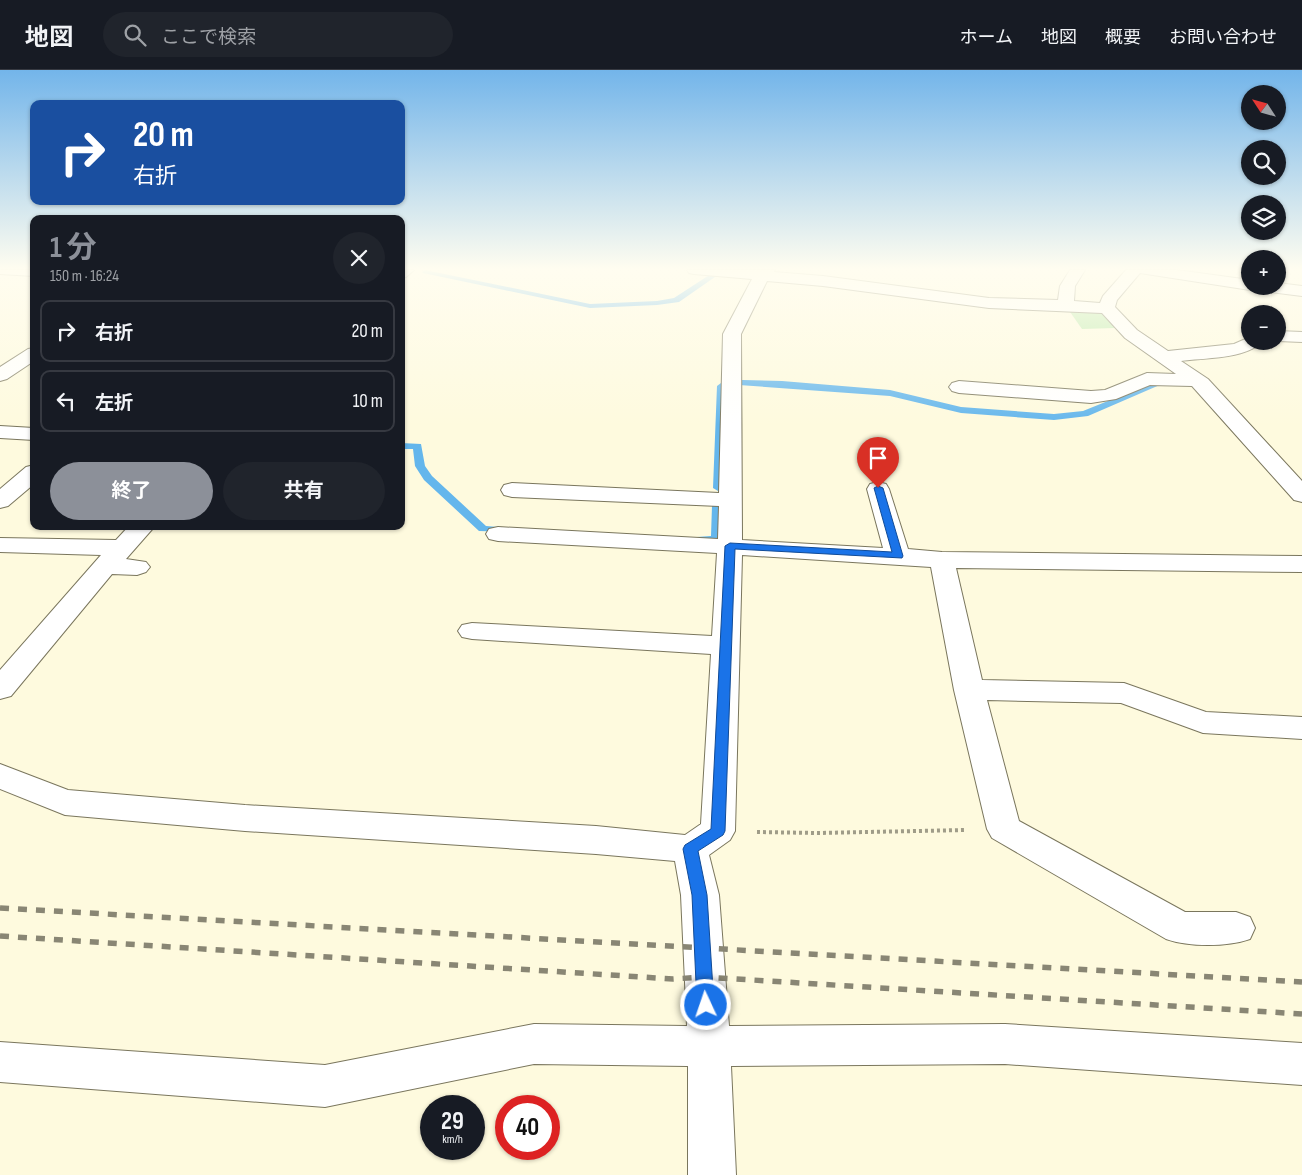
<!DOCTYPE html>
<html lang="ja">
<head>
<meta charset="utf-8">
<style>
	body { margin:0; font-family:"Sofia Sans Condensed","Noto Sans JP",sans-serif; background:#20242c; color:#f1f3f6; height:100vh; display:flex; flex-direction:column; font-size:19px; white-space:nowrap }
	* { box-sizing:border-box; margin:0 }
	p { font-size:16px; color:#9ea1a6 }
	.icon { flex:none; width:28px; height:28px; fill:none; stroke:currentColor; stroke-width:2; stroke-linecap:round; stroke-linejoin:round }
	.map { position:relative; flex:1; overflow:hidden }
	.side { position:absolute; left:30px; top:145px; width:375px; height:315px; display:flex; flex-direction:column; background:#171b24; border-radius:10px; box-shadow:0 1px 4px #0004 }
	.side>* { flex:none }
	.hud { position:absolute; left:30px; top:30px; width:375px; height:105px; border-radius:10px; box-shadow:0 1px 4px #0004; background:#1a4fa0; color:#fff; overflow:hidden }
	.needle { width:32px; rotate:306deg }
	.tools { position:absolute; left:1241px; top:15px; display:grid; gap:10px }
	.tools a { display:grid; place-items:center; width:45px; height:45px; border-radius:50%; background:#171b24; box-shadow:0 1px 4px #0004; font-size:25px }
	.speed { position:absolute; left:420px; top:1025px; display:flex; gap:10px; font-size:25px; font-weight:700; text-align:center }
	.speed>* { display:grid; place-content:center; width:65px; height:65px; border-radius:50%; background:#171b24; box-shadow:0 1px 4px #0004; line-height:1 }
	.speed small { font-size:12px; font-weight:400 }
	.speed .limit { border:8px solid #d22; background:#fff; color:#111 }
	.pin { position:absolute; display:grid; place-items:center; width:42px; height:42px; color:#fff; margin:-51px -21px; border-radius:50% 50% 50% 0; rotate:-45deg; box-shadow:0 0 5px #0007 }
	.pin .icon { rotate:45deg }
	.me { position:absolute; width:55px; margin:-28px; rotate:357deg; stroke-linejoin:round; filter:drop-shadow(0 0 4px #0008) }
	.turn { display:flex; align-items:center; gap:18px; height:105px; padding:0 20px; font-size:22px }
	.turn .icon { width:65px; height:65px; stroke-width:2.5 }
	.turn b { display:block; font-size:35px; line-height:42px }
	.round { display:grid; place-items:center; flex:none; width:52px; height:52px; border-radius:26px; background:#20242c }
	.head { display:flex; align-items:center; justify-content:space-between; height:85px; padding:0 20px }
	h1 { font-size:30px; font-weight:700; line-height:38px; color:#8c9099 }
	.cta { display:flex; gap:10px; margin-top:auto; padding:10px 20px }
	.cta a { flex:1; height:58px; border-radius:30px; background:#8c9099; color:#fff; font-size:20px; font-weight:700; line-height:58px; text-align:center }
	.cta a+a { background:#20242c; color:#f1f3f6 }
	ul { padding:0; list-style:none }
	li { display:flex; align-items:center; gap:15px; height:62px; margin:0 10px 8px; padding:0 10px; border:2px solid #363941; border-radius:10px }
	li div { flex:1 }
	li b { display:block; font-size:19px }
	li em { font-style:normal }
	header { display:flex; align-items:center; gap:30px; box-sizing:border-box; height:70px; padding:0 25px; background:#171b24; border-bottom:1px solid #363941 }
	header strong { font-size:24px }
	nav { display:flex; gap:28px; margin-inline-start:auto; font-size:18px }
	.search { width:350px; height:45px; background:#20242c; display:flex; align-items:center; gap:12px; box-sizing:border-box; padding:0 18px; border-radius:28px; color:#9ea1a6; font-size:19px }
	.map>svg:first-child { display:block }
</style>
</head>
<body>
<header>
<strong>地図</strong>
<div class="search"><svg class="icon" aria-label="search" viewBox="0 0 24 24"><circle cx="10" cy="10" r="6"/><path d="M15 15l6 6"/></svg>ここで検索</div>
<nav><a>ホーム</a><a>地図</a><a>概要</a><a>お問い合わせ</a></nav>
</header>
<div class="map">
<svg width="1302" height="1105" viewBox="0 0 1302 1105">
	<rect width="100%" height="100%" fill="#fefade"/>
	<!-- green -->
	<path fill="#b8e8a7" d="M1068,239L1102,242L1115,258L1082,259Z"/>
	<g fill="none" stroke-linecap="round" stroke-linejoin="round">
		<!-- stream -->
		<path fill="#64b6ec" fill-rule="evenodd" d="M425,200L590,234L657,231L674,228L717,200H725L679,232L657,235L590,238L423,203L422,202Z
			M742,310L782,311L890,320L961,337L1054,344L1083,341L1155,312L1162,314L1088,346L1054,350L961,343L890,326L739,315V311Z
			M721,313L725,316L723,418L718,421L713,418L717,316Z
			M401,373L421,374L425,396L432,406L486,456L510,458L511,460L510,462L479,461L424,410L415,396L413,379H401Z
			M717,433L722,436V470L716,473L697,471L695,469L697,467L711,466L712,436Z"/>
		<defs>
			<path id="minor" d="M0,200H34V206L0,204Z
				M401,200H414L406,207L401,208Z
				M687,200H775L774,202L823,206L989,228L1058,230L1060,216L1070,200H1085L1075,216L1074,231L1100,233L1103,226L1126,200H1177L1250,210V216H1278V213L1302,216V226L1263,221L1256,217L1250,220L1140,203L1117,230L1115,237L1137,260L1168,281L1234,274L1250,267V271H1262C1249,289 1201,288 1181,291L1208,309L1302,411V432L1294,430L1192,316L1150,315L1116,329L1091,333L959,323L952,321L949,317L952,313L959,311L1091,321L1105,320L1147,303L1176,304L1125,268L1102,243L989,238L823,216L767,211L741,264L742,470L883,478L867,419L870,414L878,412L886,414L889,419L908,479L942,482L1302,486V502L956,498L982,610L1124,613L1206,642L1302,647V669L1203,663L1121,633L987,630L1019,751L1185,842H1236L1250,847L1255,858L1250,869C1227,877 1189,877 1166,869L992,768L987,759L954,620L931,497L742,485L735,761L730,770L709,785L719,825L729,956L1005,954L1302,973V1015L1005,994L731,996L736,1105H688V996L534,994L325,1037L0,1012V972L325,995L534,954L687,956L681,825L675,791L596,784L245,761L65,745L0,719V694L68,720L245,735L596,756L685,765L701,754L711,584L472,569L462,567L458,561L462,555L472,553L712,566L717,483L498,471L489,469L486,464L489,459L498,457L718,469L719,436L512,427L504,425L501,420L504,415L512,413L719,423L723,264L752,209L694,204L689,203Z
				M1278,261L1302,262V272L1278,271Z
				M34,278V291L7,309L0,311V297L28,279Z
				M0,356L34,358V370L0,368Z
				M34,395V414L8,436L0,438V419L26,397Z
				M129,456H155L126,489L146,492L150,497L146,502L137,505L112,504L11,626L0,629V600L101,485L0,482V468L116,470Z"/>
		</defs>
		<!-- minor casing -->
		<use href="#minor" stroke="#7a765d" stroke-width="2"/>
		<!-- path -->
		<path stroke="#9f9c88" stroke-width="4" stroke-dasharray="3 3" stroke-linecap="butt" d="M757,762L818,763L966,760"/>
		<!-- minor -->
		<use href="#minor" fill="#fff" fill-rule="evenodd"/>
		<!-- rail -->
		<path stroke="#898674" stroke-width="5.5" stroke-dasharray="9 9" stroke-linecap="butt" d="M0,838L1302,912
			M0,866L673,909L704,907L1302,944"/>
	</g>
	<!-- sky -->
	<linearGradient id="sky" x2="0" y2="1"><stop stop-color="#73b5ea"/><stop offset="0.56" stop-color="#fffdf0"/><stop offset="1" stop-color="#fffdf0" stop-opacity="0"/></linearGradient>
	<rect width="1302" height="355" fill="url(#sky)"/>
	<!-- route -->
	<path fill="#1a73e8" stroke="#114b97" d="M878,416L883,418L903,486L902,488L735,479L725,761L723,765L698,781L707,825L714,935L712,941L706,943L700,941L697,935L692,825L683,779L685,775L711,759L725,476L730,473L892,482L874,418Z"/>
</svg>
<div class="tools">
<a><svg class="needle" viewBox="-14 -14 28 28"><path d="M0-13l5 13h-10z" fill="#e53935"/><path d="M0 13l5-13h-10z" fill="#9ea1a6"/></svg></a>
<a><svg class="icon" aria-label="search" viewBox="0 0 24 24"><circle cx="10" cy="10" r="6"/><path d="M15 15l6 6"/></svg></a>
<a><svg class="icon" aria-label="layers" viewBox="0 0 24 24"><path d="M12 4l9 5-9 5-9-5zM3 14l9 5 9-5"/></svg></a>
<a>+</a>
<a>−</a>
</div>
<div class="speed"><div>29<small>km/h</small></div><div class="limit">40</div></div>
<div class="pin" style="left:878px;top:418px;background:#d93025"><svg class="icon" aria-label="arrive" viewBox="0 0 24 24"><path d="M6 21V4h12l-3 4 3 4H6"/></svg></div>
<svg class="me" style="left:706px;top:935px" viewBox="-20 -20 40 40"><circle r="17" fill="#1a73e8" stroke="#fff" stroke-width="3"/><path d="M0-11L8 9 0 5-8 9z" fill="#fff"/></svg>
<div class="hud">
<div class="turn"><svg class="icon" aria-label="right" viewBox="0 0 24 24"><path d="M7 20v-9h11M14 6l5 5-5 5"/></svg><div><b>20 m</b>右折</div></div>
</div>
<section class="side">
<div class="head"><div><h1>1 分</h1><p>150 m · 16:24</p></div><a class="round"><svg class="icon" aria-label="close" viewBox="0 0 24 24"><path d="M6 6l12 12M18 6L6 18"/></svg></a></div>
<ul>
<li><svg class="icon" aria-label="right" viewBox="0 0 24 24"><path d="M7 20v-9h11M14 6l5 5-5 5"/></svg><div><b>右折</b></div><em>20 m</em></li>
<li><svg class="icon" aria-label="left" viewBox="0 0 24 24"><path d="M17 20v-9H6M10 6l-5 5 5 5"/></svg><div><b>左折</b></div><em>10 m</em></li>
</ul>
<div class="cta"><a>終了</a><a>共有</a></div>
</section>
</div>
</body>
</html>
